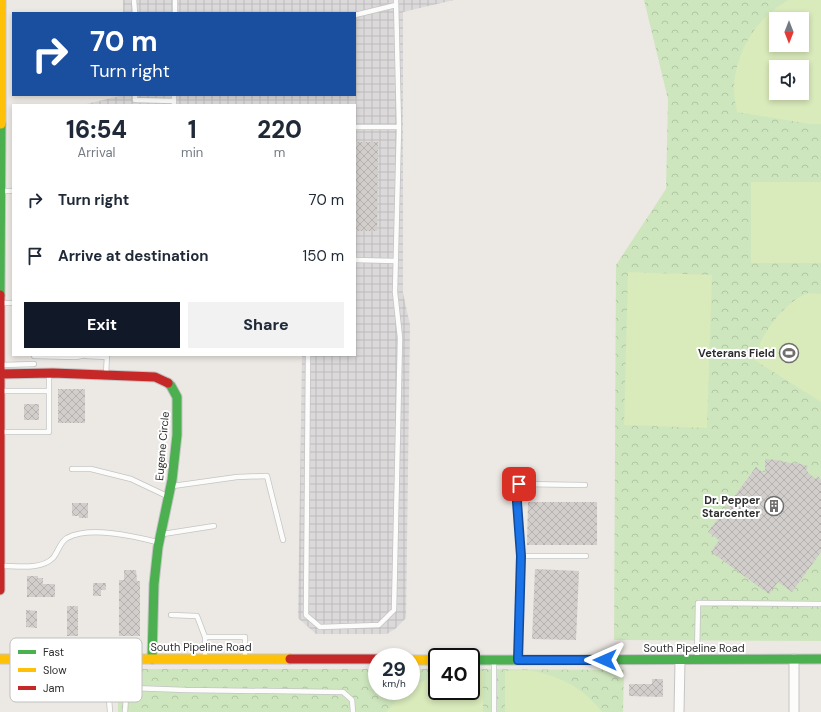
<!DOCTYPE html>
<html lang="en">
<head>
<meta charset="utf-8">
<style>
	body { margin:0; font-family:"DM Sans",sans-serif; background:#f2f2f3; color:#1f2937; height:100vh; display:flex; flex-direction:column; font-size:15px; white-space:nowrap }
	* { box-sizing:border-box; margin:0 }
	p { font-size:13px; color:#747a83 }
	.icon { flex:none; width:22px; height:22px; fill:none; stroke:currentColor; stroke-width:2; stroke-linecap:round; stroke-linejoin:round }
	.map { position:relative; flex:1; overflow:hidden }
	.sheet { position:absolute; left:12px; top:104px; width:344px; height:252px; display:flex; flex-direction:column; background:#fff; border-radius:0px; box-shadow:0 2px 6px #0003 }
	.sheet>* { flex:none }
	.guide { position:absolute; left:12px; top:12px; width:344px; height:84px; border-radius:0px; box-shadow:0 2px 6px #0003; background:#1a4fa0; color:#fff; overflow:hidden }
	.needle { width:26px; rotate:180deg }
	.tools { position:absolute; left:769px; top:12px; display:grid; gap:8px }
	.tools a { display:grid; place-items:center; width:40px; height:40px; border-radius:0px; background:#fff; box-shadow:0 2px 6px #0003; font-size:20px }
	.speed { position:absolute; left:368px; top:648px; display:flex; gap:8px; font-size:20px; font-weight:700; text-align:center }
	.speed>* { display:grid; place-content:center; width:52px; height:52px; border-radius:50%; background:#fff; box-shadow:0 2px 6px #0003; line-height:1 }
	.speed small { font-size:10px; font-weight:400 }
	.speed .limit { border:2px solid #111; border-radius:6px; background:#fff; color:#111 }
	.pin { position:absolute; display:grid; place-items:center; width:34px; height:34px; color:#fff; margin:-17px; border-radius:8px; box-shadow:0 2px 6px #0006 }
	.me { position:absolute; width:44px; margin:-22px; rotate:270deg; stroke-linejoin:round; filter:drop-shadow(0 0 3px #0008) }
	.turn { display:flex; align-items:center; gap:14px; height:84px; padding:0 12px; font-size:18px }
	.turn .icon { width:52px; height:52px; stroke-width:2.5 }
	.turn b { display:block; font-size:28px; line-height:34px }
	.eta { display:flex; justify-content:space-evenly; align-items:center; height:68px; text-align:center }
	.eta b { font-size:24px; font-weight:800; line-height:28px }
	.cta { display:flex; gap:8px; margin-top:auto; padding:8px 12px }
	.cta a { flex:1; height:46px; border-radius:0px; background:#111827; color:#fff; font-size:16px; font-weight:800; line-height:46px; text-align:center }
	.cta a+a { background:#f2f2f3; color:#1f2937 }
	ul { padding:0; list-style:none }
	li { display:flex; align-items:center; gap:12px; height:56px; padding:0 12px }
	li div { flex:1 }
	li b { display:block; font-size:15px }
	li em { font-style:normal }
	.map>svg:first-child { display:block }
</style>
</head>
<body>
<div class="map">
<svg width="821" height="712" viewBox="0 0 821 712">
	<defs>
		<pattern id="industrial-grid" width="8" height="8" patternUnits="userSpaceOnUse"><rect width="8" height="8" fill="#dcd9db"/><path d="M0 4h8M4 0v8" fill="none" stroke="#bdbbbc"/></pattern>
		<pattern id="park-crowns" width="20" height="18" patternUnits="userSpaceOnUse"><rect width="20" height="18" fill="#cee6be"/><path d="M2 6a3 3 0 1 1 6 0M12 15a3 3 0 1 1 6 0" fill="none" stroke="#b1c6a4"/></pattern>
		<pattern id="building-cross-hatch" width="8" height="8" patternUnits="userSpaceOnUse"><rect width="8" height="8" fill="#d1cecb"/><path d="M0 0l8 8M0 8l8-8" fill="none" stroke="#b4b1af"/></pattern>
	</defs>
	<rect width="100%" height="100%" fill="#ece8e4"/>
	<!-- industrial -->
	<path fill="url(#industrial-grid)" d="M123,0H454L403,12V293L410,325L406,618L395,629L387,634H316L298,618L302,355H355V105H82L124,95H355V13H123Z"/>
	<!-- park -->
	<path fill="url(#park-crowns)" fill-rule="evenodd" d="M644,0H821V641L614,640L616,265L666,189L668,99ZM776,19H802V45H776ZM776,67H802V93H776Z
		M118,669H377V691H411V669H437V691H471V669L624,670L623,712H118Z"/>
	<!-- pitch -->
	<path fill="#d9eabb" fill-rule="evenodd" d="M788,0H821V124H810L737,112C736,105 734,98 734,91C734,53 756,18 788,0ZM776,19H802V45H776ZM776,67H802V93H776Z
		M751,182H821V263H751Z
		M628,272L712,275L707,428L624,425Z
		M808,293L821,294V402L753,359C755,355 758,351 759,348C760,345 760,341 762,339C773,320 788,301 808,293Z
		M526,670C557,674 583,687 602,712H505V671Z
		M471,671H483V712H386L406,691H411V688L414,685L437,675V691H471Z"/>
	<!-- building -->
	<path fill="url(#building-cross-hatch)" d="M355,142H378L377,231H355Z
		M58,389H85V423H58Z
		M24,404H39V420H24Z
		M765,459L777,460L794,464V462L797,463L808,466L806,471L815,479L818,476L821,480V552L792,592L778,582L769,594L711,552L719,540L708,532L756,467L765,474Z
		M528,502H597V545H527Z
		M72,503H88V518H79V516H72Z
		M535,569L579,571L576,640L532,639Z
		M124,570H136L137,581H140V636H119V580H124Z
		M27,576H38V578H43V584H55V597H27Z
		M93,583H106V590H101V596H93Z
		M67,606H78V636H67Z
		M26,610L37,611V628L26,627Z
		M652,679H663V697L629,696V684H652Z"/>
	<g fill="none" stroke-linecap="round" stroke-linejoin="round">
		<defs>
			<path id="lane" d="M134,0L135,13
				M396,0L399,127
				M175,13V0
				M355,15L396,5
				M135,95V100L174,101
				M174,105V95
				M4,191H13
				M355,260L396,261
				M3,303H13
				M308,355L306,615L320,627L379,625L394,610L400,338L395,292L399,127H355
				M34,356L76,357L86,355
				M86,356L107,357
				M2,365L34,364
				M106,374L107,355
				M3,391H49
				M2,432H49V375
				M72,469H91L131,479L167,496
				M173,486L237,477L267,476L283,540
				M163,534L214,526
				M521,556H586
				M3,566C18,566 41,570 53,558C58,552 60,542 67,538C90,526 133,536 157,542
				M171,615L197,616L205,637
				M205,657V637H245V658
				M518,658L521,556L517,502L519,484L585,485
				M697,658L698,603L821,604
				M106,660L110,712
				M494,662V712
				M132,688L186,690L343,692L352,700L353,712
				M125,712L126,697L132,688L130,660"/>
			<path id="street" d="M679,712L680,660
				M794,712V659"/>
			<path id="fast" d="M0,295L1,124
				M152,659L154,584L158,547L172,480L177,435V397L171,386L168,383
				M471,660L821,659"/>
			<path id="slow" d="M1,124V0
				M0,659H290
				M411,660H437"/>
			<path id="jam" d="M0,374L53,373L155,377L168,383
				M0,590V295
				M290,659H377"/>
		</defs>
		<!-- lane casing -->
		<use href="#lane" stroke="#c5c4c5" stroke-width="6"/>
		<!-- street casing -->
		<use href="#street" stroke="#c5c4c5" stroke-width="11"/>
		<!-- fast casing -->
		<use href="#fast" stroke="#c5c4c5" stroke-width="11"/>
		<!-- slow casing -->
		<use href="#slow" stroke="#c5c4c5" stroke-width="11"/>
		<!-- jam casing -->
		<use href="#jam" stroke="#c5c4c5" stroke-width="11"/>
		<!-- lane -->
		<use href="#lane" stroke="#fcfcfb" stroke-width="4.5"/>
		<!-- street -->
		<use href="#street" stroke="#fcfcfb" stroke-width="9"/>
		<!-- fast -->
		<use href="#fast" stroke="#4caf50" stroke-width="9"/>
		<!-- slow -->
		<use href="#slow" stroke="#ffc107" stroke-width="9"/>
		<!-- jam -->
		<use href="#jam" stroke="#c62828" stroke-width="9"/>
	</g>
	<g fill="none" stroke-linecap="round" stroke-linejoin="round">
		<defs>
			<path id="route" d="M519,484L517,502L521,556L518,660H605"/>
		</defs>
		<!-- route casing -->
		<use href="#route" stroke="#114b97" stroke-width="10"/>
		<!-- route -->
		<use href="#route" stroke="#1a73e8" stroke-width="7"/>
	</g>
	<!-- icons -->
	<defs>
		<symbol id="stadium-ring" viewBox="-11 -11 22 22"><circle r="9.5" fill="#fff" stroke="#706f6e" stroke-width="1.5"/><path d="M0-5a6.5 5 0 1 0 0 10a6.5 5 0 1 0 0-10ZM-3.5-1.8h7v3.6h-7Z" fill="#706f6e"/></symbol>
		<symbol id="building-ring" viewBox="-11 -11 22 22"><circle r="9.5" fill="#fff" stroke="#706f6e" stroke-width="1.5"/><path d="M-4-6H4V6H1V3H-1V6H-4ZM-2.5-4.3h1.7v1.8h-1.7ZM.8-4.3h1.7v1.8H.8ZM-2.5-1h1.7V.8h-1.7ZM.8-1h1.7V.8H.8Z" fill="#706f6e"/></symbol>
	</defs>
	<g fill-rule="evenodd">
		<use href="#stadium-ring" x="778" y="342" width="22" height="22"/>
		<use href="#building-ring" x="763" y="495" width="22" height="22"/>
	</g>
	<g text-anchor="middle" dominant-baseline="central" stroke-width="4" stroke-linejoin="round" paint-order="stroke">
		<!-- poi labels -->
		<g font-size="11" font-weight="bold" fill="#2e2e2e" stroke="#fff" text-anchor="end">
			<text x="775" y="353">Veterans Field</text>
			<text x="760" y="500">Dr. Pepper<tspan x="760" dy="13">Starcenter</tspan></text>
		</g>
		<!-- street labels -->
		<g font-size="11" fill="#2e2e2e" stroke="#fff">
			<text transform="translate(162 446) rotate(-85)">Eugene Circle</text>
			<text x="201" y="647">South Pipeline Road</text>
			<text x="694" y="648">South Pipeline Road</text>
		</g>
	</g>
	<!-- legend -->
	<rect x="10" y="638" width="132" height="64" rx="6" fill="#fff" stroke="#c0c0c0" stroke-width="1"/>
	<rect x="18" y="650" width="18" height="4" fill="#4caf50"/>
	<rect x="18" y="668" width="18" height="4" fill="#ffc107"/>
	<rect x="18" y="686" width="18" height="4" fill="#c62828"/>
	<g font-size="11" fill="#2e2e2e">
		<text x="43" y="656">Fast</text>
		<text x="43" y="674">Slow</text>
		<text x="43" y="692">Jam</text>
	</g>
</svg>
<div class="tools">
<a><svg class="needle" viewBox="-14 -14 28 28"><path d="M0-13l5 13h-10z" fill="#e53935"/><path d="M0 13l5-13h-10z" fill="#747a83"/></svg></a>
<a><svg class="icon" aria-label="sound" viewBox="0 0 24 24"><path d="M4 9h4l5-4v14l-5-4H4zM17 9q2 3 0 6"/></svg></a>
</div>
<div class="speed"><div>29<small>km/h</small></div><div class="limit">40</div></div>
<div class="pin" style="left:519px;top:484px;background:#d93025"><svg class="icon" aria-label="arrive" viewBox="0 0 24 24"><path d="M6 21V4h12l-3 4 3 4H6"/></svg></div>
<svg class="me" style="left:605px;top:660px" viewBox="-20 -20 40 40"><path d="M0-17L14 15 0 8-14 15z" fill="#1a73e8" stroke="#fff" stroke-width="4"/></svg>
<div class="guide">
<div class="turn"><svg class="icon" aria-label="right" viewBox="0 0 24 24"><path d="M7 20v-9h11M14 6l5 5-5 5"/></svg><div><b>70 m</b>Turn right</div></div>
</div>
<section class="sheet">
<div class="eta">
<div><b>16:54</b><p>Arrival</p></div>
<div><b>1</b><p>min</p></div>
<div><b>220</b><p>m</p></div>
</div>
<ul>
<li><svg class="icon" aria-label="right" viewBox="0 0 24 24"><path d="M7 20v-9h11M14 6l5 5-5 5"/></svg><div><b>Turn right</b></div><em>70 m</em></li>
<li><svg class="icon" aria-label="arrive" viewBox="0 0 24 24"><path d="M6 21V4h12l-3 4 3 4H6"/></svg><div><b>Arrive at destination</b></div><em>150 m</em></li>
</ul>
<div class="cta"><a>Exit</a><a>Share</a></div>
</section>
</div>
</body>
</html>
